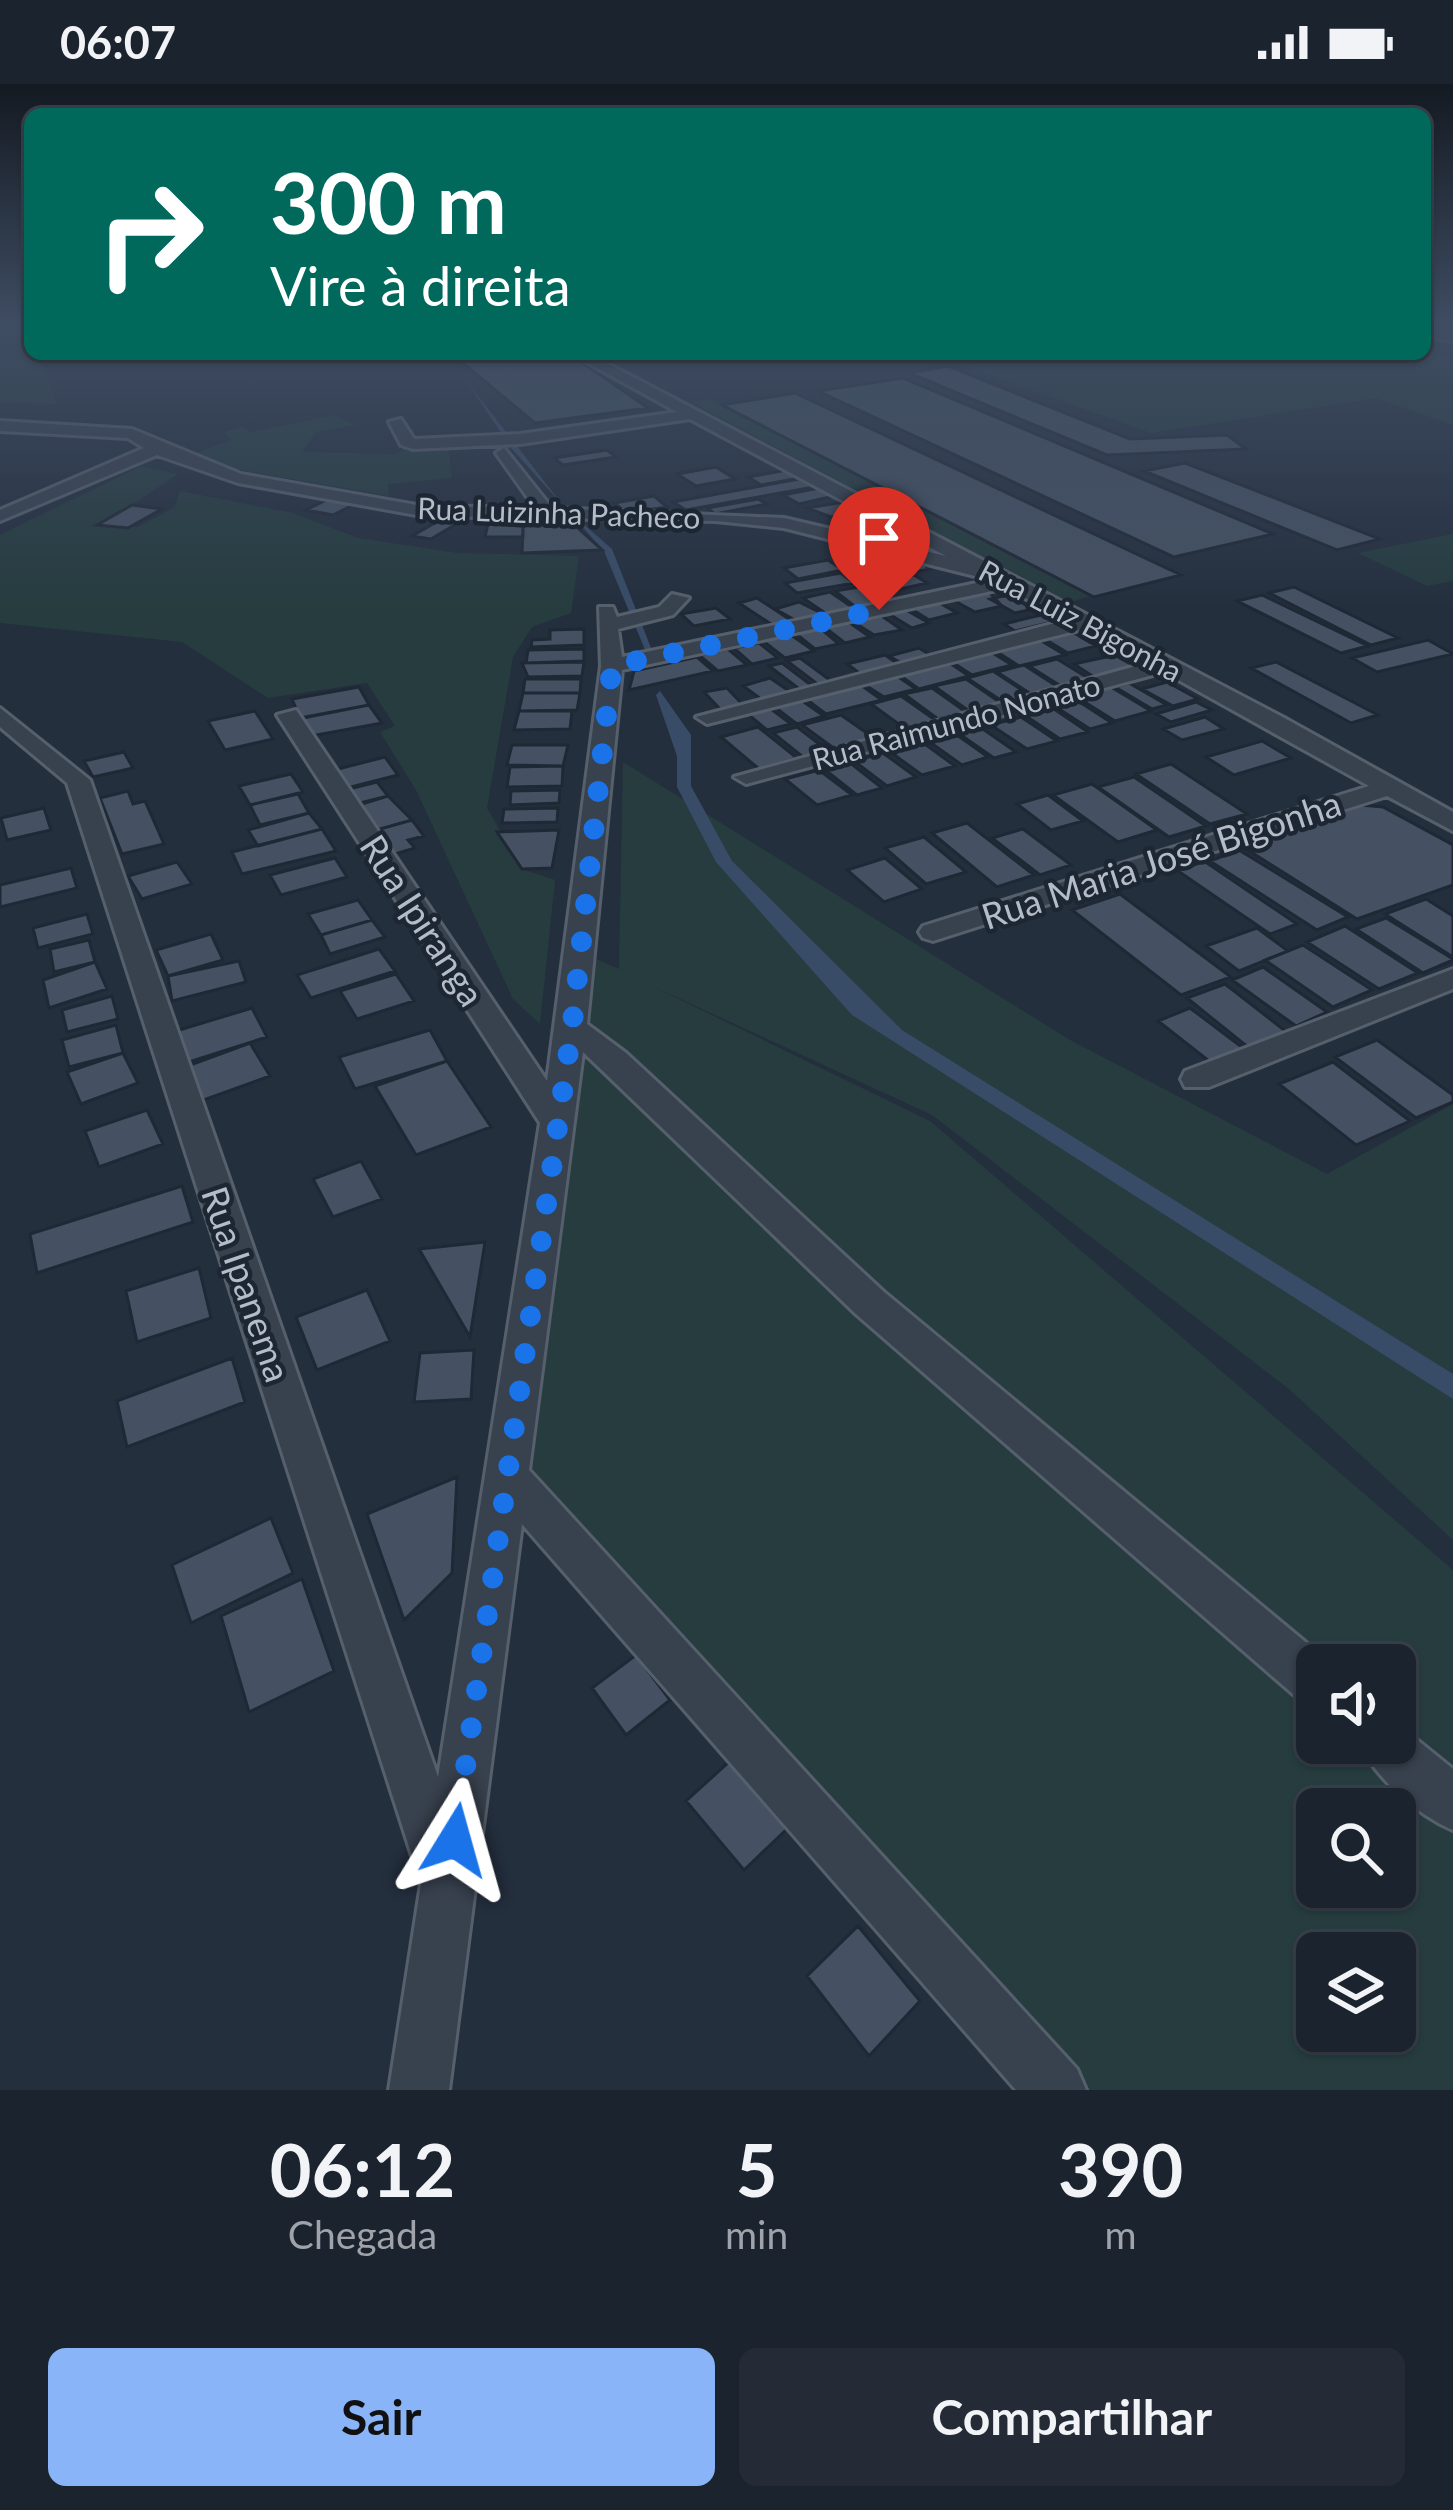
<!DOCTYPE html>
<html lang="pt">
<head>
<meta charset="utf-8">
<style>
	body { margin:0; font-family:Lato,sans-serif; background:#242b36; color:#f1f3f6; height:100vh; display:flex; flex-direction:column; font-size:45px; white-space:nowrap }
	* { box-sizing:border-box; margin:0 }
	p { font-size:39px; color:#a0a4aa }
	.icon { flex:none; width:66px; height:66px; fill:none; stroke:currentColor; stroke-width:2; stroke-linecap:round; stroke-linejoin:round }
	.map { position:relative; height:2006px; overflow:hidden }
	.panel { display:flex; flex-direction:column; background:#1b232e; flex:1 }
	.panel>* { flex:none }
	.guide { position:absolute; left:24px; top:24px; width:1407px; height:252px; border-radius:18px; box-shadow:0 3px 9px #0004,0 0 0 3px #39404a; background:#00695c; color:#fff; overflow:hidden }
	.controls { position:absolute; left:1296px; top:1560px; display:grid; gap:24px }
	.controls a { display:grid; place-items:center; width:120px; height:120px; border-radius:18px; background:#1b232e; box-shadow:0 3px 9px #0004,0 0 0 3px #39404a; font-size:60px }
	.pin { position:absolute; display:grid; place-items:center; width:102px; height:102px; color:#fff; margin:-123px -51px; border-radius:50% 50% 50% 0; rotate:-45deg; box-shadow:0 0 12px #0007 }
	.pin .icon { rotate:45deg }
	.me { position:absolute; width:132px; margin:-66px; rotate:8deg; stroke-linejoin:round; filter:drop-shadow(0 0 9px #0008) }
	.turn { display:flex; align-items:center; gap:42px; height:252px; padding:0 48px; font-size:54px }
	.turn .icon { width:156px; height:156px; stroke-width:2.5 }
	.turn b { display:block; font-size:84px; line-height:102px }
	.eta { display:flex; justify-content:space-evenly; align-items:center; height:204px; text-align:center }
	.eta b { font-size:72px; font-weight:700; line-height:84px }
	.action { display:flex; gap:24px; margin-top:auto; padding:24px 48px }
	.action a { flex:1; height:138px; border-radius:18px; background:#8ab4f8; color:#111; font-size:48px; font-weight:700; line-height:138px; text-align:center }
	.action a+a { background:#242b36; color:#f1f3f6 }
	.status { display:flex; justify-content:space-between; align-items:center; height:84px; padding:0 60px; background:#1b232e; direction:ltr }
	.status svg { height:33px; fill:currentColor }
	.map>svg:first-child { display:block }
</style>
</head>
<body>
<div class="status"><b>06:07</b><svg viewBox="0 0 49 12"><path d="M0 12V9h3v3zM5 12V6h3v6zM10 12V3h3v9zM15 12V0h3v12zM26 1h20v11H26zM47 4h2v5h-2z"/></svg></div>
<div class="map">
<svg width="1453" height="2006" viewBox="0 0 1453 2006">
	<rect width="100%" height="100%" fill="#242f3e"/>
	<!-- green -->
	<path fill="#263c3f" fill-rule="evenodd" d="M0,243L30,247V270H40L56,320L0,318Z
		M1425,265L1453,275V341L1376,314L1151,349L945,275L884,270H1425Z
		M710,315L1090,512L1067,519L691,318Z
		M335,331L354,341L316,348L302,368L397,370L405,364L448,362L452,394L388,400L389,412L236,385L194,370L231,356L224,348L242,343L251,348Z
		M141,382L178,390L99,443H138L175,423L180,407L293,429L358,454L457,469L579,472L571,529L532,543L513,573L487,724L522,785L555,796L540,940L513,915L416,706L380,648L395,642L367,599L268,614L182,558L0,539V451Z
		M1453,450V497L1427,502L1358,469Z
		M623,678L1070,956L1327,1090L1453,1020V1456L1289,1305L932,1031L648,900L930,1037L1453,1486V2006H1073L524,1394L596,875L619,885ZM1317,1581H1395V1659H1317ZM1317,1725H1395V1803H1317ZM1317,1869H1395V1947H1317Z"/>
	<!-- water -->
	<path fill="#394c67" d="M465,295L564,423L612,465L651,564L646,568L604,467L512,365Z
		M660,607L691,651V702L732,777L902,946L1453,1290V1315L852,931L716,778L677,703V672L656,611Z"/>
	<!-- building -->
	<path fill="#455162" stroke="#1f2835" stroke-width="3" d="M516,270H570L648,324L535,339L459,276Z
		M948,282L1130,355L1227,351L1246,365L1107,371L909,289Z
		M903,294L1273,450L1174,473L818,307Z
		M795,309L1181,491L1094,513L722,321Z
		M607,366L616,373L563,381L554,374Z
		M1185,379L1380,455L1337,466L1144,387Z
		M716,383L735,395L696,402L677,390Z
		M787,386L800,394L761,401L748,393Z
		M799,395L814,403L686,426L673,418Z
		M819,404L834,412L799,420L783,411Z
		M654,412L667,423L627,429L614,419Z
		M330,414L357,419L333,431L306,426Z
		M758,415L767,420L715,430L707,424Z
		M844,418L861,428L831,433L807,424Z
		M132,421L162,425L128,444L97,441Z
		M440,436L458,439L431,455L412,452Z
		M874,436L893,447L858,454L827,446Z
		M534,437H570L602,466L522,469L523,442Z
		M488,440L523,442V453H485Z
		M901,448L925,463L910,466L873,457Z
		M871,467L888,476L858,483L841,474Z
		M915,474L930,485L887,493L872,482Z
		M828,476L843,486L798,495L784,484Z
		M841,489L854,499L797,509L785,499Z
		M914,491L927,499L874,511L861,502Z
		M859,503L886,523L862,528L835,507Z
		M1294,503L1398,554L1371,561L1269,509Z
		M988,507L1002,522L975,528L953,516Z
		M830,508L855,525L828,531L803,514Z
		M1008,511L1033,525L1015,529L990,515Z
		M1262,511L1368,562L1341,569L1237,517Z
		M757,514L795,539L777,544L739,519Z
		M799,518L827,532L802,540L775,525Z
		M938,518L957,529L929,536L910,524Z
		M716,524L730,535L694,542L681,530Z
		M906,526L929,539L912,544L889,530Z
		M879,530L902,546L874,551L852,537Z
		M1045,530L1056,537L1015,547L1004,540Z
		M847,537L870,553L845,559L823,542Z
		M820,544L839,560L815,565L795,549Z
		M584,545V561L531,563L532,556L550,555V546Z
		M1071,547L1096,562L1068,569L1043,554Z
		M791,551L814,567L785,574L763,557Z
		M1040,556L1065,571L1019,582L994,566Z
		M1428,556L1453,570L1377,588L1352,574Z
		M759,559L778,574L752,580L734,564Z
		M919,564L932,572L903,580L889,572Z
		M584,565V577L526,579L528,566Z
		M728,565L747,581L718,587L699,571Z
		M991,568L1012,581L972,591L952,578Z
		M885,571L901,582L862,591L847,580Z
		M1115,571L1139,585L1097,595L1074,580Z
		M697,573L713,587L629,606L634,587Z
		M800,574L834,599L820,602L787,577Z
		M1057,575L1093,597L1064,604L1029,582Z
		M584,578L582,592L528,593L522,579Z
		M948,578L969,592L919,605L898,590Z
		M1276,578L1378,631L1351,639L1251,584Z
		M782,579L815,604L802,607L769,582Z
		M1024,581L1061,605L1034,612L997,588Z
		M993,587L1031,612L1005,619L967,594Z
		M894,590L916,605L884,613L862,599Z
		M770,594L792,609L764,617L743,602Z
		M525,595H581L580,609H523Z
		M966,595L1001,619L969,627L934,602Z
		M1167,598L1198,615L1173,622L1142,605Z
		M858,599L882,616L826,630L802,612Z
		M1129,599L1167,621L1152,625L1115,603Z
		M359,603L369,621L300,634L292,615Z
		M1111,603L1151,627L1115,637L1075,612Z
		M727,604L743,621L720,625L704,608Z
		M932,604L966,628L938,635L904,610Z
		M523,609H580L577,626L519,627Z
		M901,612L938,638L907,646L871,620Z
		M798,614L824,632L797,640L772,621Z
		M1078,617L1112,639L1090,645L1056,623Z
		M1196,618L1212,626L1171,638L1156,630Z
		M369,621L382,639L306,653L298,635Z
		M767,622L791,640L767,646L744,627Z
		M1054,625L1088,648L1060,655L1026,632Z
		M255,627L273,655L225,666L208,637Z
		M519,627H572L570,645L514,646Z
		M841,631L874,654L835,665L802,641Z
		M1021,633L1057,657L1027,665L991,641Z
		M1205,633L1224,645L1182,656L1163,645Z
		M758,643L797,674L759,685L721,653Z
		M797,643L827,666L803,673L773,649Z
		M980,643L1016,668L994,674L958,649Z
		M957,651L988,673L962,681L931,659Z
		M1262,657L1291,674L1234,691L1206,673Z
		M922,658L955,682L922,691L889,667Z
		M512,661H568L563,682L507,681Z
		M124,668L133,684L93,693L84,677Z
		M883,669L916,693L887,702L854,677Z
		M385,673L398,691L347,704L334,686Z
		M849,678L882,704L857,711L824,685Z
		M1171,680L1247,730L1210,740L1136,690Z
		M563,682L562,702L507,703L510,683Z
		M819,686L852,711L817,721L785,695Z
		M291,690L303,708L250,721L239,702Z
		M1134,693L1206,742L1169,753L1098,703Z
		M377,698L388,712L356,720L345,706Z
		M1092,700L1157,746L1118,758L1053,711Z
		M560,706L559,719L510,721L511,707Z
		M128,707L133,720L145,717L164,760L122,770L100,714Z
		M298,710L309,729L260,741L250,721Z
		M1048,711L1083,737L1051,746L1017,720Z
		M388,712L412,736L373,747L355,722Z
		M1361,721L1383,723L1453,761V801L1357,835L1243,763Z
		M44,724L51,746L7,756L1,734Z
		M558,724L557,738L502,739L504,725Z
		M309,729L322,745L258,762L248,746Z
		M412,736L424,752L408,756L415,764L392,771L373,747Z
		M967,739L1034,791L997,803L932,749Z
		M322,745L336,767L242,790L232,768Z
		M1023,745L1071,781L1040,791L992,754Z
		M559,746L552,784L522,785L497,748Z
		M924,753L966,788L926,800L885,764Z
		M1239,766L1348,833L1317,846L1210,777Z
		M335,774L347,793L281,811L270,791Z
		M885,774L922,805L884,818L847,786Z
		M1204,777L1297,840L1270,850L1178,787Z
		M177,778L192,800L142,815L128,792Z
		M71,784L77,804L0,823V801Z
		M1120,810L1231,893L1181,911L1072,826Z
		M1426,815L1453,832V873L1385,830Z
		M358,816L372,836L321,851L308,830Z
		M87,830L93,850L38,864L33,844Z
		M1386,834L1453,875V876L1423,889L1356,845Z
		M372,836L385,853L330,870L321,851Z
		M1345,842L1418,889L1379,905L1307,858Z
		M1257,844L1288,867L1239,887L1206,862Z
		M211,850L223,876L168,892L156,866Z
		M89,856L95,878L54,888L50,865Z
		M1303,861L1372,906L1333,923L1265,876Z
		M379,865L395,887L311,914L297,891Z
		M239,877L246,898L172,917L168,892Z
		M95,878L107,905L49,924L43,896Z
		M1263,883L1327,928L1296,942L1232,896Z
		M396,890L414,917L357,935L340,907Z
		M1225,900L1288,949L1249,964L1187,914Z
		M112,912L118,935L67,948L62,926Z
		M252,924L267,953L189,978L176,947Z
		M1190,924L1247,967L1214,981L1158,937Z
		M116,941L123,969L69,983L62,956Z
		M430,946L447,977L355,1005L339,973Z
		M1377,956L1453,1011V1018L1416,1034L1335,973Z
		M250,959L270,992L201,1017L182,984Z
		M123,969L138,999L81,1020L67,988Z
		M447,977L491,1043L416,1071L375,1002Z
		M1333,978L1410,1037L1356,1061L1279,1000Z
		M147,1026L163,1060L99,1083L85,1047Z
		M361,1077L382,1115L333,1133L313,1095Z
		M182,1102L193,1138L37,1189L30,1150Z
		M485,1158L470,1253L419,1165Z
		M199,1184L211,1234L137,1258L126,1207Z
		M367,1206L390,1257L317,1286L296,1233Z
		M474,1266L471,1315L414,1318L420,1269Z
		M232,1274L245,1318L127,1363L117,1317Z
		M457,1393L452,1489L404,1536L367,1430Z
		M271,1434L293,1489L191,1539L172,1481Z
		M302,1495L334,1587L249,1628L221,1532Z
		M636,1571L670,1616L626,1651L592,1604Z
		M730,1677L788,1744L744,1786L686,1717Z
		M858,1842L920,1917L869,1972L807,1892Z"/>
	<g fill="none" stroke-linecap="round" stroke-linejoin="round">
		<defs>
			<path id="minor" d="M1425,244L1453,249V257L1425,252Z
				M572,270H589L1288,636L1453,728V747L1387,712L933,857L923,854L919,848L923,842L1369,702L1164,588L746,700L734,693L1147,579L1083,545L707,640L696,633L1067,536L1006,504L622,586L587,940L626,969L884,1208L1333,1581H1317V1623L1300,1616L856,1230L583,968L529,1386L1077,1985L1086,2006H1016L522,1440L449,2006H389L421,1800L67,699L0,643V624L90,696L438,1693L540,1039L277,631L296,626L547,997L601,582L599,523H613L617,533L659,523L672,510L689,514L673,531L618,545L622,573L991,496L784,444L716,437L422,432L238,399L157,371L0,437V426L144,364L128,354L0,347V337L132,345L241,390L422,422L535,424L496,369L504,364L552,424L784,434L946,472L690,335L520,360L413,365L401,361L389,338L401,335L414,355L520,350L677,328Z
				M1453,885V905L1209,1003H1185L1181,995L1185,987Z
				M1395,1638L1453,1685V1746C1419,1732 1374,1693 1360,1659H1395Z"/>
		</defs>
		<!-- minor casing -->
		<use href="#minor" stroke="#565f6c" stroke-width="6"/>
		<!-- minor -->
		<use href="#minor" fill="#38414e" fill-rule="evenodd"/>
	</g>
	<!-- sky -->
	<linearGradient id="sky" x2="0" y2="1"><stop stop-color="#141a22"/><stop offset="0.46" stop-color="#3f4d63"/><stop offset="1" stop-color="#3f4d63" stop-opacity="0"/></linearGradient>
	<rect width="1453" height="524" fill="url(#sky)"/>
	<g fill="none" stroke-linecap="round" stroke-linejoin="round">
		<!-- route -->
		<path stroke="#1a73e8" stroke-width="21" stroke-dasharray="0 37.8" d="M455,1756L572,943L612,582L879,526"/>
	</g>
	<g text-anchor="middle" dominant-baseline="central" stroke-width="9" stroke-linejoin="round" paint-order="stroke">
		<!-- far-street labels -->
		<g font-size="30" fill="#b4bcc9" stroke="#1d2633">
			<text transform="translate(559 428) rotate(2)">Rua Luizinha Pacheco</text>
			<text transform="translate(1081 536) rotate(28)">Rua Luiz Bigonha</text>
			<text transform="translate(956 637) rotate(-15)">Rua Raimundo Nonato</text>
		</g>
		<!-- street labels -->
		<g font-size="36" fill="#b4bcc9" stroke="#1d2633">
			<text transform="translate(1161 775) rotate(-18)">Rua Maria José Bigonha</text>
			<text transform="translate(423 836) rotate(57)">Rua Ipiranga</text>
			<text transform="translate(247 1200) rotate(71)">Rua Ipanema</text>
		</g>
	</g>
</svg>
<div class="controls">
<a><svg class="icon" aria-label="sound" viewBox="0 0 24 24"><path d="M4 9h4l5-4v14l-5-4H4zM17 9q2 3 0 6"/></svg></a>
<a><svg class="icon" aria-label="search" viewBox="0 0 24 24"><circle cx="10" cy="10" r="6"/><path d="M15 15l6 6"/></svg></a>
<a><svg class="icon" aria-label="layers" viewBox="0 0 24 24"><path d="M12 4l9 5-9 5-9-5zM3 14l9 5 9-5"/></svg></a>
</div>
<div class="pin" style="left:879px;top:526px;background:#d93025"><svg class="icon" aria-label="arrive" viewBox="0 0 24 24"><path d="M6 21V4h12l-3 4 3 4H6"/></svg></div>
<svg class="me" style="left:455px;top:1756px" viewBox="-20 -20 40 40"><path d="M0-17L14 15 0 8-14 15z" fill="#1a73e8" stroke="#fff" stroke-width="4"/></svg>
<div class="guide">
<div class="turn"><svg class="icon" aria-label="right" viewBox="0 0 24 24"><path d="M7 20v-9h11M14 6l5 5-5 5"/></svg><div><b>300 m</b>Vire à direita</div></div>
</div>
</div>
<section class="panel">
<div class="eta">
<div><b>06:12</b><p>Chegada</p></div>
<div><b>5</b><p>min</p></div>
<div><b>390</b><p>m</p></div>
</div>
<div class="action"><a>Sair</a><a>Compartilhar</a></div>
</section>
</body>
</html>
